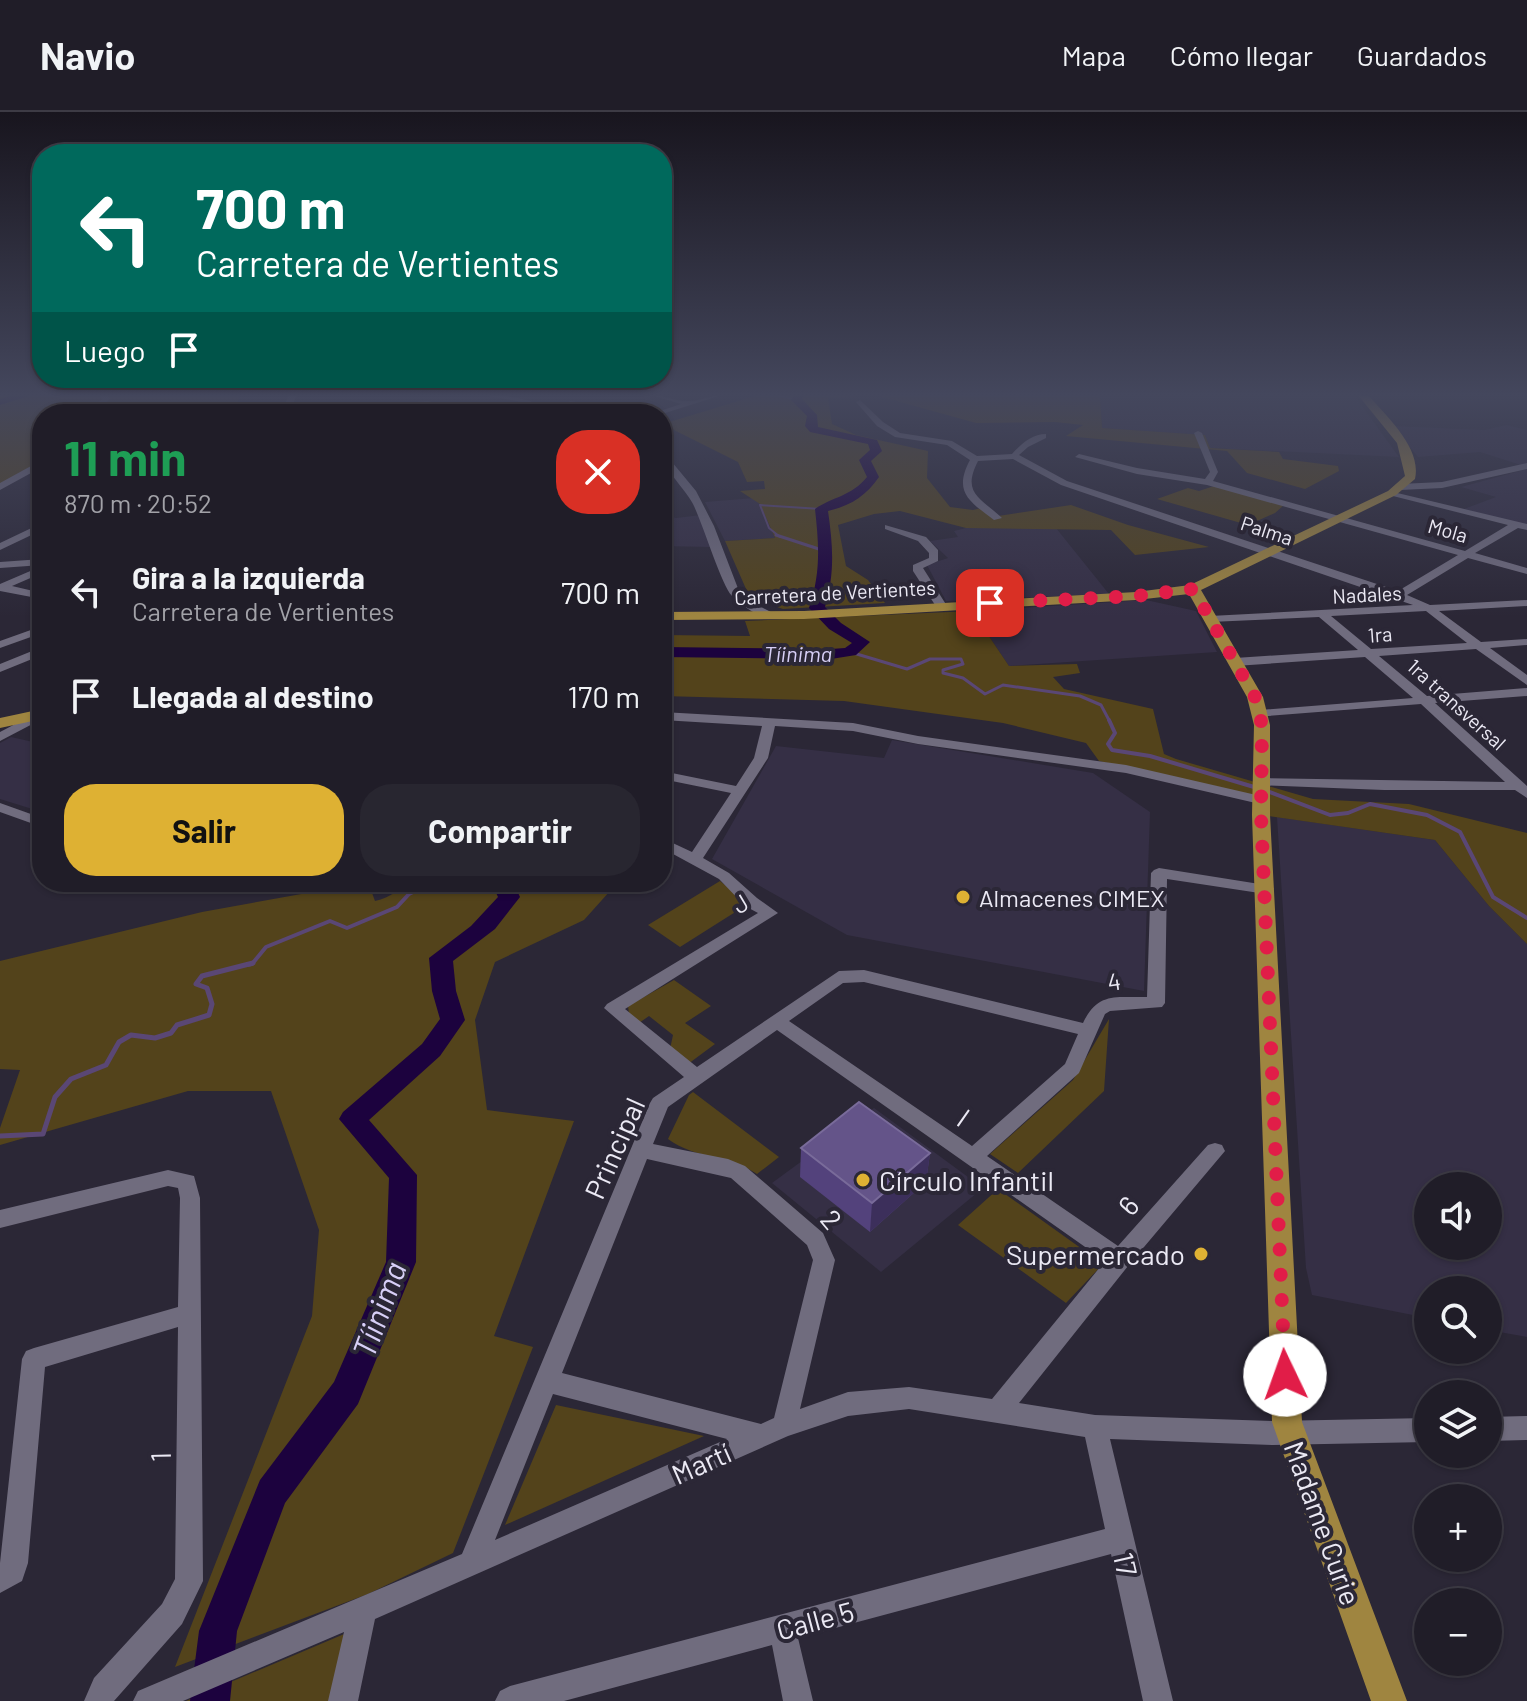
<!DOCTYPE html>
<html lang="es">
<head>
<meta charset="utf-8">
<style>
	body { margin:0; font-family:Barlow,sans-serif; background:#282630; color:#f1f3f6; height:100vh; display:flex; flex-direction:column; font-size:30px; white-space:nowrap }
	* { box-sizing:border-box; margin:0 }
	p { font-size:26px; color:#a2a2a8 }
	.icon { flex:none; width:44px; height:44px; fill:none; stroke:currentColor; stroke-width:2; stroke-linecap:round; stroke-linejoin:round }
	.map { position:relative; flex:1; overflow:hidden }
	.sheet { position:absolute; left:32px; top:292px; width:640px; height:488px; display:flex; flex-direction:column; background:#201d28; border-radius:32px; box-shadow:0 2px 6px #0004,0 0 0 2px #3d3b45 }
	.sheet>* { flex:none }
	.guide { position:absolute; left:32px; top:32px; width:640px; height:244px; border-radius:32px; box-shadow:0 2px 6px #0004,0 0 0 2px #3d3b45; background:#00695c; color:#fff; overflow:hidden }
	.controls { position:absolute; left:1414px; top:1060px; display:grid; gap:16px }
	.controls a { display:grid; place-items:center; width:88px; height:88px; border-radius:50%; background:#201d28; box-shadow:0 2px 6px #0004,0 0 0 2px #3d3b45; font-size:40px }
	.pin { position:absolute; display:grid; place-items:center; width:68px; height:68px; color:#fff; margin:-34px; border-radius:16px; box-shadow:0 4px 12px #0006 }
	.me { position:absolute; width:88px; margin:-44px; rotate:357deg; stroke-linejoin:round; filter:drop-shadow(0 0 6px #0008) }
	.turn { display:flex; align-items:center; gap:28px; height:168px; padding:0 32px; font-size:36px }
	.turn .icon { width:104px; height:104px; stroke-width:2.5 }
	.turn b { display:block; font-size:56px; line-height:68px }
	.then { display:flex; align-items:center; height:76px; padding:0 32px; background:#0003; gap:16px; font-size:30px }
	.round { display:grid; place-items:center; flex:none; width:84px; height:84px; border-radius:32px; background:#282630 }
	.headline { display:flex; align-items:center; justify-content:space-between; height:136px; padding:0 32px }
	h1 { font-size:48px; font-weight:700; line-height:60px; color:#1e9e55 }
	.primary-button { display:flex; gap:16px; margin-top:auto; padding:16px 32px }
	.primary-button a { flex:1; height:92px; border-radius:32px; background:#deb133; color:#111; font-size:32px; font-weight:700; line-height:92px; text-align:center }
	.primary-button a+a { background:#282630; color:#f1f3f6 }
	ul { padding:0; list-style:none }
	li { display:flex; align-items:center; gap:24px; height:104px; padding:0 32px }
	li div { flex:1 }
	li b { display:block; font-size:30px }
	li em { font-style:normal }
	header { display:flex; align-items:center; gap:48px; box-sizing:border-box; height:112px; padding:0 40px; background:#201d28; border-bottom:2px solid #3d3b45 }
	header strong { font-size:38px }
	nav { display:flex; gap:44px; margin-inline-start:auto; font-size:28px }
	.map>svg:first-child { display:block }
</style>
</head>
<body>
<header>
<strong>Navio</strong>
<nav><a>Mapa</a><a>Cómo llegar</a><a>Guardados</a></nav>
</header>
<div class="map">
<svg width="1527" height="1589" viewBox="0 0 1527 1589">
	<rect width="100%" height="100%" fill="#2b2736"/>
	<!-- built -->
	<path fill="#352f45" fill-rule="evenodd" d="M1100,283H1354L1399,345L1210,336L1205,323L1102,316Z
		M1506,313L1527,318V351L1521,353L1480,340L1418,345L1392,314L1485,318Z
		M1527,357V414L1464,397L1496,385L1461,375Z
		M754,386L760,392L775,426L725,429L705,390Z
		M662,402L676,406L701,403L710,435L662,434Z
		M966,416H1056L1109,482L946,489L927,453L948,446L930,429L958,425L954,419Z
		M1146,488L1196,499L1217,540L1009,554L972,499Z
		M11,625L42,632V700L0,687V631Z
		M892,628L1093,661L1150,700L1144,879L847,823L712,747L776,634L884,646Z
		M1277,705L1435,728L1489,794L1527,832V1225L1488,1218V1178H1428V1206L1312,1183L1306,1156ZM1428,1074H1488V1134H1428Z
		M874,996L983,1076L881,1160L772,1071Z"/>
	<!-- green -->
	<path fill="#53431b" d="M0,283H239L237,297L185,302H133L130,294L90,297L88,302H42V350L0,373Z
		M758,283H872L828,286L832,312L856,323L928,339L927,366L950,395L973,398L985,395L998,404L1071,393L1128,413L1209,435L1135,443L1111,418L966,416L900,399L874,402L838,413L846,454L868,468L885,491L783,497L750,486L725,429L775,426L760,392L740,379L765,377L764,369L747,370L738,350L668,315L666,311Z
		M875,283H1100L1102,316L1205,323L1210,336L1279,340L1283,347L1338,354L1339,359L1305,377L1247,361L1227,339L1066,324L1083,313L1055,310L976,311Z
		M1214,374L1284,393L1275,401L1248,413L1157,387L1188,376L1199,379Z
		M972,499L1009,554L1077,552L1080,561L1053,565L1064,577L1153,597L1164,642L1176,647L1313,687L1409,692L1527,721V832L1489,794L1435,728L1261,703L1258,685L1099,649L1086,631L1003,611L844,589L662,584V523L750,524L745,509Z
		M720,769L748,792L680,835L648,813Z
		M368,770L375,789C391,786 400,775 415,770H599L610,779L584,808L495,850L475,908L487,998L574,1009L494,1224L533,1235L453,1441L368,1482L175,1555L312,1204L319,1118L271,979H188L0,1033V1016L20,958L0,957V849L202,800Z
		M674,868L711,894L685,911L715,932L688,952L670,937L673,923L649,904L639,911L629,902L628,894Z
		M1109,907L1104,979L1018,1061L990,1042L1073,968Z
		M693,980L779,1045L757,1062C729,1043 695,1047 668,1027L689,983Z
		M998,1077L1103,1152L1066,1191L958,1113Z
		M556,1293L704,1324L505,1413Z
		M356,1517L343,1589H186Z"/>
	<g fill="none" stroke-linecap="round" stroke-linejoin="round">
		<!-- stream-far3 -->
		<path stroke="#5a4775" stroke-width="2" d="M777,283L796,288
			M780,425L769,416L760,393L821,397"/>
		<!-- stream-far2 -->
		<path stroke="#5a4775" stroke-width="3" d="M776,423L825,439
			M850,540L907,557L930,547H961L963,552L943,558V561L963,566L985,582L1003,573L1080,584L1101,593L1110,610"/>
		<!-- stream-far1 -->
		<path stroke="#5a4775" stroke-width="4" d="M1109,608L1115,621L1108,632L1112,638L1150,644L1254,675
			M1267,679L1330,703L1348,701L1370,692L1427,703L1460,720L1493,785L1527,806
			M247,853L252,852L266,835L330,809L347,816L397,795L409,782L421,776L506,778"/>
		<!-- stream -->
		<path stroke="#5a4775" stroke-width="5" d="M0,1024L43,1022L55,985L71,967L106,953L119,930L131,923L155,926L171,921L177,913L209,903L212,892L207,876L196,872L202,864L253,851"/>
		<!-- river -->
		<path fill="#1c023e" fill-rule="evenodd" d="M15,283H32L0,293V287Z
			M794,283H804L802,287L817,303L818,315L877,328L882,339L871,349L879,365C866,384 850,394 828,399C833,434 835,461 825,495L841,511L870,530L856,543L831,547L662,545V535L831,537L845,536L852,531L829,517L809,496C821,461 819,433 815,397C832,385 852,384 867,365L859,348L870,338L868,332L810,320L805,314L807,304L791,288Z
			M491,770H513L520,785L495,817L453,849L456,879L465,908L440,944L369,1008L417,1063L416,1150L358,1292L285,1391L237,1519L230,1589H190L199,1519L260,1368L334,1270L386,1150L389,1066L339,1007L343,1000L422,932L440,907L432,879L429,846L471,814L498,785Z"/>
		<!-- minor -->
		<path fill="#706c7e" fill-rule="evenodd" d="M99,283H107L110,287L95,302H87L102,287Z
			M289,283H297L288,302H280Z
			M482,283H501L532,289L528,291Z
			M651,283C664,283 677,290 690,289C701,289 710,283 722,283L662,302H651L681,292Z
			M860,288L883,310L900,321L952,329L977,344L1012,342C1021,332 1032,322 1046,322V326L1028,335L1019,343L1067,369L1398,479L1458,443L1207,373L1137,362L1075,345L1079,342L1137,356L1205,367L1210,360L1194,321L1198,319L1202,321L1218,360L1213,369L1465,439L1508,413L1389,383V379L1527,412V418L1518,416L1475,441L1527,456V462L1468,446L1407,483L1430,493L1527,488V494L1439,499L1481,530L1527,527V533L1490,536L1527,563V573L1476,537L1379,544L1427,584L1527,576V584L1435,591L1527,674V686L1515,678H1384L1256,673L1254,670L1256,667L1261,666L1505,670L1421,592L1255,605V599L1260,598L1413,586L1365,545L1235,554L1229,550L1235,546L1358,538L1319,505L1210,510L1204,507L1210,504L1413,493L1061,373L1013,347L978,349C961,382 981,386 1002,406L994,408C969,389 953,380 970,348L947,333L895,325L877,314L856,290ZM1426,499L1467,531L1371,537L1331,504Z
			M427,289L489,302H473L427,293L324,302H292Z
			M570,289L645,300L649,302H629L567,293Z
			M662,338L696,379L714,414L739,479L753,491L775,502V506C760,507 742,494 732,484C721,472 703,412 693,392C684,375 662,357 662,338Z
			M42,348V355L0,378V371Z
			M1527,351V357L1442,376L1400,378L1395,375L1400,372L1442,370Z
			M42,411V418L0,438V431Z
			M885,413L926,425L938,438V449L923,456L947,494L945,496H937L913,459V453L929,446V441L918,429L885,417Z
			M42,447V453L0,456V450Z
			M42,454V461L12,474L42,481V487L0,479V472Z
			M42,514V521L0,536V529Z
			M42,535V543L0,560V552Z
			M42,598V607L0,629V620Z
			M662,600L853,611L918,624L1126,653L1265,685L1267,688L1260,692L1126,661L918,632L853,619L775,614L768,646L703,746L729,761L757,786L778,801L625,897L697,955L839,859L864,858L1083,911C1098,879 1117,886 1147,885L1151,761L1154,758L1159,756L1272,774L1274,777L1266,782L1167,767L1165,891L1162,895L1110,899L1105,902L1079,961L987,1044L1118,1134L1208,1033L1215,1031L1222,1033L1225,1039L1128,1154L1019,1291L1095,1303L1273,1309L1428,1306V1330L1273,1333L1110,1327L1173,1589H1143L1111,1442L798,1526L813,1589H783L772,1533L564,1589H495L500,1579L510,1574L1105,1417L1085,1325L909,1297L848,1304L788,1324L375,1507L358,1589H328L344,1520L183,1589H133L138,1579L462,1442L650,991L653,986L684,965L604,896L607,892L758,801L745,794L719,767L662,736V726L692,740L731,681L662,667V659L736,674L754,646L762,614L662,608ZM864,870L1078,922L1065,952L972,1034L789,909L843,871ZM777,918L1105,1149L992,1287L909,1275L848,1280L800,1297L835,1148L823,1121L745,1054L728,1047L653,1032L668,995ZM647,1047L731,1066L807,1133L813,1148L774,1306L761,1312L562,1261ZM553,1282L727,1327L495,1428Z
			M0,691L42,706V715L0,700Z
			M168,1058L194,1064L200,1086L203,1469L182,1512L114,1589H84L94,1566L162,1492L175,1467L178,1215L45,1255L28,1451L22,1469L0,1481V1451L22,1247L26,1239L34,1236L178,1195L180,1086L178,1076L168,1074L0,1116V1098Z
			M1527,1304V1328L1488,1329V1305Z"/>
		<!-- major -->
		<path fill="#9f8540" fill-rule="evenodd" d="M1358,283H1368C1387,305 1422,336 1415,367L1396,383L1201,478L1263,585L1270,613V703L1302,1310L1407,1589H1371L1272,1310L1252,703L1254,613L1247,585L1189,482L1136,488L804,507L662,508V500L804,499L1136,480L1190,473L1388,379L1405,364L1397,331Z
			M42,597V607L0,616V606Z"/>
	</g>
	<!-- wall -->
	<path fill="#53427c" d="M801,1036L930,1041L926,1070L870,1120L800,1065Z"/>
	<!-- shaded-wall -->
	<path fill="#3c2f5b" d="M930,1041L926,1070L870,1120L872,1091Z"/>
	<!-- building -->
	<path fill="#645489" stroke="#796b9a" stroke-width="2" d="M859,990L930,1041L872,1091L801,1036Z"/>
	<!-- sky -->
	<linearGradient id="sky" x2="0" y2="1"><stop stop-color="#18151e"/><stop offset="0.56" stop-color="#44475d"/><stop offset="1" stop-color="#44475d" stop-opacity="0"/></linearGradient>
	<rect width="1527" height="505" fill="url(#sky)"/>
	<g fill="none" stroke-linecap="round" stroke-linejoin="round">
		<!-- route -->
		<path stroke="#e11d48" stroke-width="14" stroke-dasharray="0 25.2" d="M990,491L1136,484L1193,477L1255,585L1262,613L1261,703L1285,1263"/>
	</g>
	<!-- markers -->
	<g fill="#deb133" stroke="#2b2736" stroke-width="3">
		<circle cx="963" cy="785" r="8"/>
		<circle cx="863" cy="1068" r="8"/>
		<circle cx="1201" cy="1142" r="8"/>
	</g>
	<g text-anchor="middle" dominant-baseline="central" stroke-width="8" stroke-linejoin="round" paint-order="stroke">
		<!-- far-street labels -->
		<g font-size="20" fill="#ebe9f4" stroke="#2b2736">
			<text transform="translate(1267 418) rotate(18)">Palma</text>
			<text transform="translate(1448 418) rotate(16)">Mola</text>
			<text transform="translate(835 480) rotate(-3)">Carretera de Vertientes</text>
			<text transform="translate(1367 482) rotate(-3)">Nadales</text>
			<text transform="translate(1380 522) rotate(-4)">1ra</text>
			<text transform="translate(1457 592) rotate(42)">1ra transversal</text>
		</g>
		<!-- far-water labels -->
		<g font-size="22" font-style="italic" fill="#d7cff6" stroke="#2b2736">
			<text x="798" y="541">Tíinima</text>
		</g>
		<!-- poi labels -->
		<g font-size="24" fill="#ebe9f4" stroke="#2b2736" text-anchor="start">
			<text x="979" y="785">Almacenes CIMEX</text>
		</g>
		<!-- street labels -->
		<g font-size="24" fill="#ebe9f4" stroke="#2b2736">
			<text transform="translate(740 791) rotate(-31)">J</text>
			<text transform="translate(1114 869) rotate(-8)">4</text>
		</g>
		<!-- near-street labels -->
		<g font-size="28" fill="#ebe9f4" stroke="#2b2736">
			<text transform="translate(964 1005) rotate(35)">I</text>
			<text transform="translate(614 1036) rotate(-66)">Principal</text>
			<text transform="translate(1128 1093) rotate(-49)">6</text>
			<text transform="translate(832 1107) rotate(50)">2</text>
			<text transform="translate(160 1345) rotate(-91)">1</text>
			<text transform="translate(701 1351) rotate(-24)">Martí</text>
			<text transform="translate(1323 1411) rotate(70)">Madame Curie</text>
			<text transform="translate(1126 1452) rotate(77)">17</text>
			<text transform="translate(815 1508) rotate(-15)">Calle 5</text>
		</g>
		<!-- near-poi labels -->
		<g font-size="28" fill="#ebe9f4" stroke="#2b2736" text-anchor="start">
			<text x="879" y="1068">Círculo Infantil</text>
			<text x="1185" y="1142" text-anchor="end">Supermercado</text>
		</g>
		<!-- near-water labels -->
		<g font-size="32" font-style="italic" fill="#d7cff6" stroke="#2b2736">
			<text transform="translate(378 1197) rotate(-70)">Tíinima</text>
		</g>
	</g>
</svg>
<div class="controls">
<a><svg class="icon" aria-label="sound" viewBox="0 0 24 24"><path d="M4 9h4l5-4v14l-5-4H4zM17 9q2 3 0 6"/></svg></a>
<a><svg class="icon" aria-label="search" viewBox="0 0 24 24"><circle cx="10" cy="10" r="6"/><path d="M15 15l6 6"/></svg></a>
<a><svg class="icon" aria-label="layers" viewBox="0 0 24 24"><path d="M12 4l9 5-9 5-9-5zM3 14l9 5 9-5"/></svg></a>
<a>+</a>
<a>−</a>
</div>
<div class="pin" style="left:990px;top:491px;background:#d93025"><svg class="icon" aria-label="arrive" viewBox="0 0 24 24"><path d="M6 21V4h12l-3 4 3 4H6"/></svg></div>
<svg class="me" style="left:1285px;top:1263px" viewBox="-20 -20 40 40"><circle r="19" fill="#fff"/><path d="M0-13L10 11 0 6-10 11z" fill="#e11d48"/></svg>
<div class="guide">
<div class="turn"><svg class="icon" aria-label="left" viewBox="0 0 24 24"><path d="M17 20v-9H6M10 6l-5 5 5 5"/></svg><div><b>700 m</b>Carretera de Vertientes</div></div>
<div class="then">Luego<svg class="icon" aria-label="arrive" viewBox="0 0 24 24"><path d="M6 21V4h12l-3 4 3 4H6"/></svg></div>
</div>
<section class="sheet">
<div class="headline"><div><h1>11 min</h1><p>870 m · 20:52</p></div><a class="round" style="background:#d93025;color:#fff"><svg class="icon" aria-label="close" viewBox="0 0 24 24"><path d="M6 6l12 12M18 6L6 18"/></svg></a></div>
<ul>
<li><svg class="icon" aria-label="left" viewBox="0 0 24 24"><path d="M17 20v-9H6M10 6l-5 5 5 5"/></svg><div><b>Gira a la izquierda</b><p>Carretera de Vertientes</p></div><em>700 m</em></li>
<li><svg class="icon" aria-label="arrive" viewBox="0 0 24 24"><path d="M6 21V4h12l-3 4 3 4H6"/></svg><div><b>Llegada al destino</b></div><em>170 m</em></li>
</ul>
<div class="primary-button"><a>Salir</a><a>Compartir</a></div>
</section>
</div>
</body>
</html>
